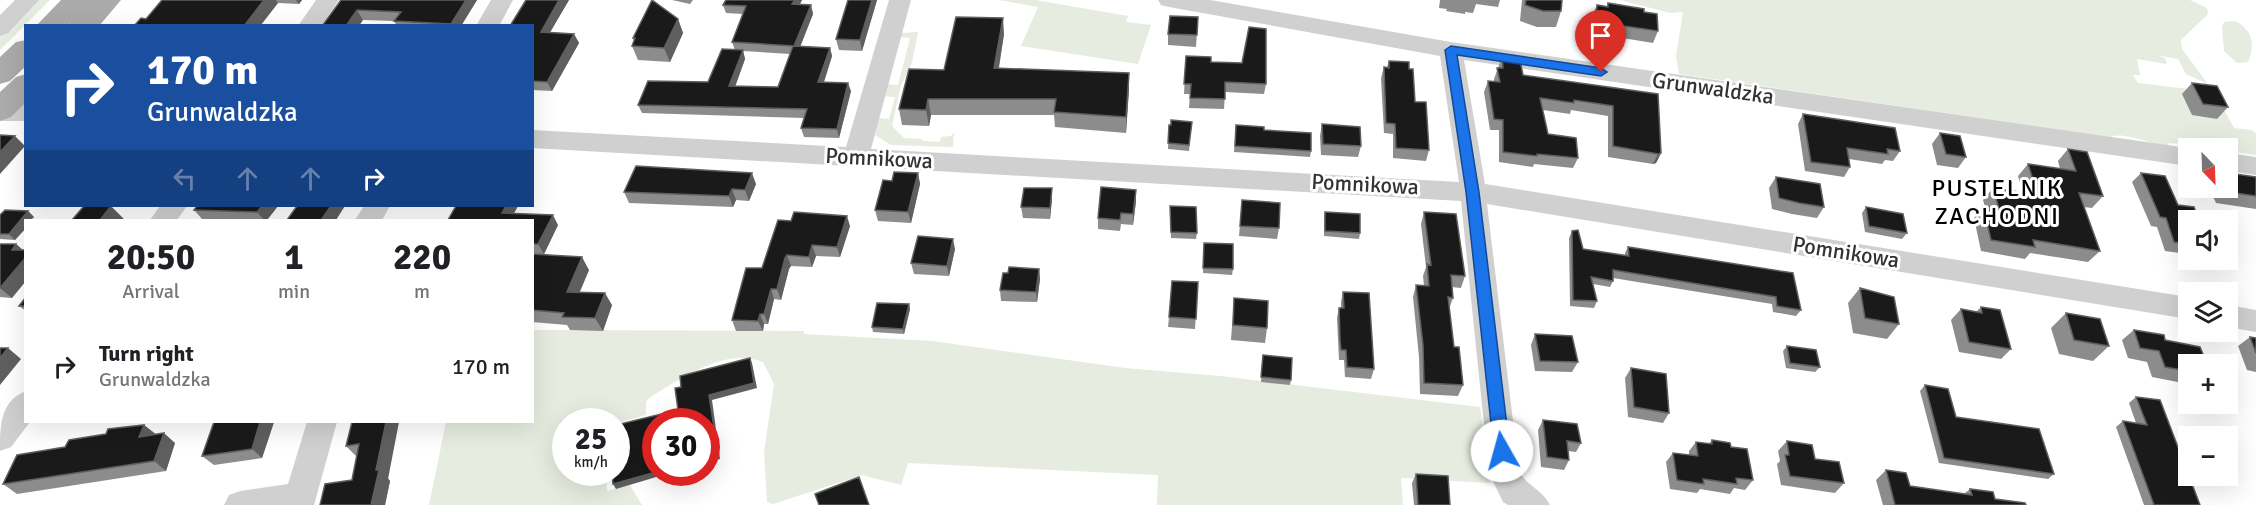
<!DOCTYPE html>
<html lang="en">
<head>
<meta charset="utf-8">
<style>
	body { margin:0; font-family:Signika,sans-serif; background:#f2f2f2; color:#202124; height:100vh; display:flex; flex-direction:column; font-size:22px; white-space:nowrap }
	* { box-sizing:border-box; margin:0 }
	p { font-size:20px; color:#757577 }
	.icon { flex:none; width:33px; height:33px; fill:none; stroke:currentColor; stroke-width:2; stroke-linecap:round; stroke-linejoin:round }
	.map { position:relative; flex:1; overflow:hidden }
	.side { position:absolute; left:24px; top:219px; width:510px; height:204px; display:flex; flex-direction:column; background:#fff; border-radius:0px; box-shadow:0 6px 24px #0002 }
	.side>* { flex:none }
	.hud { position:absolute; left:24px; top:24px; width:510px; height:183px; border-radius:0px; box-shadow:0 6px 24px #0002; background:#1a4fa0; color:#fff; overflow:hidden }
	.needle { width:39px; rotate:157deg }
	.buttons { position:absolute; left:2178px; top:138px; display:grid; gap:12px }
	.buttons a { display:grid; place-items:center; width:60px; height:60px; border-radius:0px; background:#fff; box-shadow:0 6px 24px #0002; font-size:30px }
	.speed { position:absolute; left:552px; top:408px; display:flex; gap:12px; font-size:30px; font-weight:700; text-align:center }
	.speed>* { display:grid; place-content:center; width:78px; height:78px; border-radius:50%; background:#fff; box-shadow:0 6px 24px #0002; line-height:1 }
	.speed small { font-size:15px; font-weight:400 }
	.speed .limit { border:9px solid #d22; background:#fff; color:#111 }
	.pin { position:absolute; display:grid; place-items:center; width:51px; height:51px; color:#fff; margin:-62px -26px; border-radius:50% 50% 50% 0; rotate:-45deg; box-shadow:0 0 6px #0007 }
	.pin .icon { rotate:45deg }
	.me { position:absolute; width:66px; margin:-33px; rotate:353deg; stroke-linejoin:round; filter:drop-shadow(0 0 4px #0008) }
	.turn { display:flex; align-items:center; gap:21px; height:126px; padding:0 24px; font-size:27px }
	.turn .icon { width:78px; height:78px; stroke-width:2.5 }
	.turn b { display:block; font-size:42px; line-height:51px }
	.lanes { display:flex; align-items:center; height:57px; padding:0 24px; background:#0003; justify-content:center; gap:30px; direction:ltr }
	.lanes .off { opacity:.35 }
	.eta { display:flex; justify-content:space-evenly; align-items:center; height:102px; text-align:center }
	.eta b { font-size:36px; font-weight:700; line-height:42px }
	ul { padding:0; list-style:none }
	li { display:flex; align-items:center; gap:18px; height:90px; padding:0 24px }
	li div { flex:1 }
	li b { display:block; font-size:22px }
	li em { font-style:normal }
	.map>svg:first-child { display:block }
</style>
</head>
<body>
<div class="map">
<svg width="2256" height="505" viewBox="0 0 2256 505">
	<rect width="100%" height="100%" fill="#fff"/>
	<!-- green -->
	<path fill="#e6ecdf" d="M34,0H50L0,50V35Z
		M999,0H1035L1128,16L1126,22L1151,25L1138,64L1021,46L1038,7Z
		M1620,0H2190L2207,8L2208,14L2181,40L2182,49L2208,84L2186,74L2178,59L2156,55L2165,58L2167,64L2137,59L2140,75H2133L2138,83L2206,91L2217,96L2234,128L2251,130L2256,133V155L2228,151V148L2168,143L2169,147C2154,145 2122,131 2111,137L1679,74L1676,56L1683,12L1670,13Z
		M2235,21C2252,29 2256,45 2248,62L2237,63L2224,51L2222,27L2224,22Z
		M918,32L912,63L901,85L892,126L904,138L922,139V141L940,142L941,137L951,136L954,132L953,147L891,145L875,135L879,118L889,119L895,97L880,96L883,84L898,85L910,38L900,37L902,33Z
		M533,330L804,331V334L932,341L1125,368L1220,376L1480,407L1490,483L1401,478L1403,505H1157L1158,475L908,463L901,485L862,475L773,504L767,502L764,452L774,384L763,362C729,349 694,371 665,388C658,393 651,395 646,402V415L617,423L566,422V472L606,473L607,491L630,485L642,505H429L446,422H532Z"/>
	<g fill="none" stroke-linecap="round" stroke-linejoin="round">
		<!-- minor -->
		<path fill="#d0d0d0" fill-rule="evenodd" d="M15,0H39L8,33L0,36V15Z
			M316,0H339L321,26H298Z
			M491,0H513L499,26H476Z
			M889,0H911L871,149L1459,182L1440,56L1169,7L1161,5L1158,0H1210L1451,42L2188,148H2190L2188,166L1464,60L1485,184L2188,297V319L1487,204L1519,471C1527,486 1543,490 1550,505H1508L1503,502L1489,473L1461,201L532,148V130L846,147Z
			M0,103H26V121H0Z
			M2228,153L2256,157V175L2228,171Z
			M160,206H187L177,220H150Z
			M364,206H390L382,220H355Z
			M2228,305L2256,310V332L2228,327Z
			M26,391V422H30L11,447L0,451C0,426 0,401 26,391Z
			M307,422H337L314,505H224L229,495L240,491L288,484Z"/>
		<!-- major -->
		<path fill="#ababab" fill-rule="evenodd" d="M61,0H121L99,26H68L70,22L67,26H36Z
			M26,40V66L10,81L0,84V57L16,42Z
			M26,74V102L11,117L0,121V92L16,77Z"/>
	</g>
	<!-- wall -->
	<path fill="#8c8c8c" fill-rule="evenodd" d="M162,0H302L299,4L278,3L260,26H134L146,19Z
		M341,0H477L461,26H397L394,21L363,20Z
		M526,0H569L550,32L574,34L579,43L552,91L532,90V26Z
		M672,0H693L690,4Z
		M726,0H802L800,4L811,5L813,14L800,46L830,48L832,56L824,82L851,91L839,138L804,137L801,128L804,118L642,113L638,105L708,82L735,50L732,42L743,14L726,13L723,5ZM743,51L790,54L778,87H735L745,59Z
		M848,0H877L862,51L839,50L836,39Z
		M1440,0H1500L1498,7L1476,4L1473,13L1465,12V14L1446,11L1447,9L1439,8Z
		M1522,0H1562L1561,11L1556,27H1537L1520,21Z
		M1608,3L1658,31L1653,43L1592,33V16L1597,5L1607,6Z
		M1198,17L1196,47L1168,45V34Z
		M678,19L683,33L670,62L638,60L632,46L634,41L633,38Z
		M1004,34L999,68L1129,89L1126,133L1055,127L1054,115H931L929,126L902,125L899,109L944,70Z
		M1186,56L1211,62L1266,84L1264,94L1225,92L1224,109L1189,108L1190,94H1184Z
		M1502,57L1523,75L1658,94L1661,153L1656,163L1653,164L1608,157V116L1571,110L1570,114L1543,110L1548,134L1578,158L1573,168L1534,164L1533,167L1499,162V130H1490L1484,92L1488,81L1494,82V79Z
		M1389,61L1409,69L1415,102L1429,150L1426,161L1393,158V134L1384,133L1381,78L1384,67H1387Z
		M2192,83L2228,107L2217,119L2192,115L2182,94Z
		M1803,114L1900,151L1893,161L1885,160L1882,164L1849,159L1850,167L1844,177L1805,171L1798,124Z
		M1192,122L1189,151L1168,149L1169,125Z
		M1322,124L1361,146L1358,157L1321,155L1320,136Z
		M1236,125L1311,151L1310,157L1234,152Z
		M1940,133L1966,157L1958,168L1937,165L1932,144Z
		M2068,149L2103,196L2092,208L2084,207L2100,251L2088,262L2030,253L2025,259L1981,251L1974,218L1983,206L1985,207L1983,200L1993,188L2023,193L2018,176L2028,164L2060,169L2058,161Z
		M918,173L920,184L911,223L878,221L875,210L892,181Z
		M2141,173L2178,205L2188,220V260H2214L2205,268L2184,265L2180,253L2165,251L2157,227L2151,226L2132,182Z
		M1776,177L1824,207L1817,218L1792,214L1772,209L1769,188Z
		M2256,177V209L2216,203L2209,188H2228Z
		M756,184L749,201L736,200L733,207L629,203L624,192Z
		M1052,188V199L1050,219L1023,218L1021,207Z
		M1242,200L1279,228L1277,239L1239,236Z
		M1136,201L1133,225L1121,224L1120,231L1098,229V218Z
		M197,206H278L267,220H203L194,210Z
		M518,206L514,213L558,225L544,254H532V220H448Z
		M1866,207L1907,233L1902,239L1865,232L1862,213Z
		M28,211L34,217L26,220V228L15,240L0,239V215Z
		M1170,212L1197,233L1196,239L1171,238Z
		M1325,212L1360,233L1359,239L1324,236V217Z
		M1424,212L1465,276L1461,288L1452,287L1453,298L1449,309L1454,347L1463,385L1458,396L1420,394L1419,357L1413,297L1416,285L1424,286L1423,276L1426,267L1421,224Z
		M778,220L850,226L840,257L816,256L812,267L791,266L789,269L781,300L774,299L768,324H764L763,331H736L732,320L762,268Z
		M1572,231L1583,249L1625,255V253L1628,247L1793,273L1801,310L1796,316L1773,312L1772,304L1613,278V281L1610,287L1593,284L1597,301L1594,308L1570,306L1569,238Z
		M1204,243L1233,269L1232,275L1203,273Z
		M0,244H16L23,250L12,298L0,297Z
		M955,249L949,276L914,274L911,263Z
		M532,254L589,270L580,292L612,305L603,331L570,330L567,325L532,322Z
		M1039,269L1040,279L1037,302L1001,301L1000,290L1008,273Z
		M1198,282L1195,329L1168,327L1169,317Z
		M1860,288L1899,324L1887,339L1853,333L1848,303Z
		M1343,292L1374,369L1371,379L1345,377L1344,360H1339L1337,318L1339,308H1341V302Z
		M26,297V311L19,306Z
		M1234,298L1267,328L1265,343L1231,340Z
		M909,304L910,309L904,334L873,332L872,327Z
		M1981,307L2011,349L2001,359L1959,352L1951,320L1961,309L1976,312Z
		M2066,313L2109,346L2093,361L2059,354L2051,328Z
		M2134,330L2165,340L2188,364V384L2152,377L2147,362L2128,358L2122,340Z
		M1535,334L1578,362L1572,372L1535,371L1531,345Z
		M2250,337L2256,338V372L2247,370L2238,346Z
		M1787,346L1820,367L1815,372L1786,368L1783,351Z
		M1263,355L1291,380L1290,385L1261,382Z
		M1631,368L1669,413L1663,423L1628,417L1625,378Z
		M1925,385L1956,417L2054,474L2048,479L1939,463L1920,391Z
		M2136,397L2200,505H2144L2116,427L2123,421L2136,423L2129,403Z
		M1543,420L1581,443L1576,452L1568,451L1569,460L1564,470L1541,467L1538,430Z
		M214,422H274L262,458L214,465L202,456Z
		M352,422L390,481L385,505H320L352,480L357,457L346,446Z
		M144,425L156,434L175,443L166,471L17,494L3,484L65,447L106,434Z
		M1712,440L1731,447L1753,480L1745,490L1734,488L1730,494L1700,489L1697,493L1670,489L1666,462L1673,453L1689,455V451L1696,442L1709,444Z
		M1787,441L1844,483L1835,493L1781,485L1777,464L1780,461L1778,451Z
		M1886,470L1910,486L1964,494L1970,489L1995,499L2026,505H1883L1876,480Z
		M1416,474L1450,505H1414L1412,483Z"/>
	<!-- shaded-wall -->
	<path fill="#5f5f5f" d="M264,0H276L278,3L260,26H244Z
		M296,0H302L299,4Z
		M466,0H477L461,26H452L451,24Z
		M559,0H569L545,41L541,32Z
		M795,0H802L795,13L792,4Z
		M872,0H877L862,51L860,40Z
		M811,5L813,14L797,55L794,46Z
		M357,10L363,20L359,26H346Z
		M1003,18L1004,34L996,84L994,68Z
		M678,19L683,33L670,62L664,48Z
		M574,34L579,43L552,91L547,82Z
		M830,48L832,56L821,91L818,82Z
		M743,50L745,59L732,95L729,86Z
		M1129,73V89L1126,133V117Z
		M848,83L851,91L839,138L837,129Z
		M928,99L931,115L929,126L926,110Z
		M15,136L25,146L0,174V152Z
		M1661,153L1656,163L1653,164L1658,154Z
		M752,173L756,184L749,201L745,190Z
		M918,173L920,184L911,223L908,212Z
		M1052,188V199L1050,219V208Z
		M732,189L736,200L733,207L729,196Z
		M1136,190V201L1133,225V214Z
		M111,206L125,220H100Z
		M262,206H278L267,220H264L257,212Z
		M331,206H345L336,220H321Z
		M506,206H518L510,220L502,213Z
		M28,211L34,217L31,220H26V228L15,240L9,234Z
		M553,215L558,225L544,254L538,244Z
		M847,216L850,226L840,257L837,247Z
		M953,239L955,249L949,276L947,266Z
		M16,244L26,253V281L12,298L0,288L12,250Z
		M812,245L816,256L812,267L809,257Z
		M787,255L791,266L789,269L781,300L777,289L785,258Z
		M582,257L589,270L574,304L567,292Z
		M1039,269L1040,279L1037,302L1036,292Z
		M771,289L774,299L768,324L764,314Z
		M605,293L612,305L603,331L595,318Z
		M909,304L910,309L904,334L903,329Z
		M760,314L764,324L763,331L758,321Z
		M8,348L21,359L0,385V358Z
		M750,358L752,363L757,388L712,400L720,459L706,463L709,395Z
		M260,422H274L262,458L252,449Z
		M386,422H399L388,479L390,481L385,505H371L376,470Z
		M144,425L156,435L139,437Z
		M164,433L175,443L166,471L154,461Z
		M656,472H673L616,489L613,484Z"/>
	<!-- building -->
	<path fill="#1a1a1a" stroke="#5f5f5f" stroke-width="1.5" d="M162,0H264L244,26H134L141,18L146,19Z
		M341,0H466L451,24L394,21L401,12L357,10L346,26H322Z
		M526,0H559L541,32L574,34L547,82L532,81V26H510Z
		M652,0L678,19L664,48L632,46L635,38H633Z
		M726,0H795L792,4L811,5L794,46L830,48L818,82L848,83L837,129L801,128L807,109L638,105L648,81L708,82L722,49L743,50L729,86L778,87L793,46L732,42L746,6L723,5Z
		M848,0H872L860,40L836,39Z
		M1526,0H1562L1561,11H1543L1525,5Z
		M1608,3L1644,9V12L1657,14L1658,31L1596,22L1597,5L1608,7Z
		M1170,16L1198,17L1197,35L1168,34Z
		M956,17L1003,18L994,68L1129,73L1126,117L1054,112L1056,99H928L926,110L899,109L909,69L944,70Z
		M1249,27L1266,29V84L1225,82V99L1190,98L1191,84H1184L1186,56L1211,57V62L1242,63Z
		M1502,57L1520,60L1523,75L1658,94L1661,153L1658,154L1613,146V106L1574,100V103L1540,98L1548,134L1576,138L1578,158L1537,154V156L1503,152V120L1494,119L1488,81L1500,82L1497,68H1503Z
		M1389,61L1409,62V69H1413L1415,102H1426L1429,150L1396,148L1395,124L1386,123L1384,67L1389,68Z
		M2192,83L2217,86L2228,107L2203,104Z
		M1803,114L1895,128L1900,151L1887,149L1888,154L1847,148L1850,167L1811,162Z
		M1171,120L1192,122L1189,145L1168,143L1169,125H1171Z
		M1322,124L1360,127L1361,146L1323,144Z
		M1236,125L1264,127V130L1311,133V151L1235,146Z
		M1940,133L1960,136L1966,157L1946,154Z
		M0,135L15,136L0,152Z
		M2068,149L2087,152L2103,196L2079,193L2100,251L2033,240L2035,247L1991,240L1983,206L1999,209L1993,188L2038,195L2028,164L2076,171Z
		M636,166L752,173L745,190L732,189L729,196L624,192Z
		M894,172L918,173L908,212L875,210L883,180L892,181Z
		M2141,173L2165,176L2178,205L2194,207L2199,220H2188V244L2174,242L2166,218L2160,217Z
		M2228,173L2256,177V196L2228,192L2226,188H2228Z
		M1776,177L1820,184L1824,207L1799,203L1779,198Z
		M1101,187L1136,190L1133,214L1121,213L1120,220L1098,218Z
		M1024,188H1052L1050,208L1021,207Z
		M1242,200L1280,203L1279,228L1240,226Z
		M84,206H111L100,220H72Z
		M197,206H262L257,212L194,210Z
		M297,206H331L321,220H287Z
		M456,206H506L502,213L553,215L538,244H532V220H448Z
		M1170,206L1196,207L1197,233L1171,232Z
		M1866,207L1903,214L1907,233L1869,226Z
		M5,210L28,211L9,234H0V215Z
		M794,212L847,216L837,247L812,245L809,257L787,255L785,258L777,289H771L764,314H760L758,321L732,320L746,268H762L778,220L791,221Z
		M1325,212L1360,214V233L1325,231Z
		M1424,212L1456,214L1465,276L1451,275L1453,298L1448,297L1454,347H1459L1463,385L1424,383L1423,345L1416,285L1429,286L1427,264L1431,265Z
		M1578,230L1583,249L1629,256L1628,247L1793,273L1801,310L1777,306L1776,297L1613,270V281L1591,277L1597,301L1573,300L1572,231Z
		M918,236L953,239L947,266L911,263Z
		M1204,243L1233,244V269L1203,268Z
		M0,244H16L12,250H26V257L0,288Z
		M532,254L582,257L567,292L605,293L595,318L562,317L564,313L532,310Z
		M1009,267L1039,269L1036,292L1000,290L1003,273H1008Z
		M1172,281L1198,282L1196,319L1169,317Z
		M1860,288L1894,297L1899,324L1865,318Z
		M1343,292L1369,293L1374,369L1347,367L1346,350H1341L1340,340L1339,308H1344Z
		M26,297V306H19Z
		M1234,298L1268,301L1267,328L1233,325Z
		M877,303L909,304L903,329L872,327Z
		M1981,307L2000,310L2011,349L1969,342L1961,309L1982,313Z
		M2066,313L2100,319L2109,346L2074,340Z
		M2134,330L2164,335L2165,340L2200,347L2207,364H2188V371L2165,367L2159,351L2140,348Z
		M1535,334L1572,336L1578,362L1540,361Z
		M2250,337L2256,338V353Z
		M1787,346L1816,350L1820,367L1790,363Z
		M0,348H8L0,358Z
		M1263,355L1292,358L1291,380L1261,377Z
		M750,358L754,383L709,395L718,454L706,457V422H656V472L613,484L612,472H616V425L678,410L675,388L681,387L680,376Z
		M1631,368L1666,374L1669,413L1634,407Z
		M1925,385L1948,389L1956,417L2039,429L2054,474L1944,458Z
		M2136,397L2160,400L2200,505H2154L2123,421L2147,425Z
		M1543,420L1577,424L1581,443L1567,441L1569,460L1547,457Z
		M214,422H260L252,449L202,456Z
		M352,422H386L376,470H379L371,505H320L325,484L352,480L359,444L346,446Z
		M144,425L139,437L164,433L154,461L3,484L17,455L65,447L69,440L106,434L108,429Z
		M1712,440L1730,443L1731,447L1747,449L1753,480L1736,478L1737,484L1703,479L1704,484L1677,480L1673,453L1698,456L1696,442L1712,444Z
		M1787,441L1812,445L1815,459L1839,462L1844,483L1790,476L1785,455H1789Z
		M1886,470L1906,473L1910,486L1972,495L1970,489L1993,492L1995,499L2025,503L2026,505H1895Z
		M1416,474L1448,476L1450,505H1418Z
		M859,477L869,505H819L815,494Z"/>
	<!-- route -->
	<path fill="#1a73e8" stroke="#114b97" stroke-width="1.5" d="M1451,46L1601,68L1607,72L1601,76L1457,55L1479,192L1510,451L1507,456L1502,458L1496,456L1494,451L1466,192L1445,50Z"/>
	<g text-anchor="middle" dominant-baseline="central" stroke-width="6" stroke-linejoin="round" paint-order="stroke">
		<!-- street labels -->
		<g font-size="22" fill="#333" stroke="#fff">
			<text transform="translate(1713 88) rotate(8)">Grunwaldzka</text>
			<text transform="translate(879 158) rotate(3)">Pomnikowa</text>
			<text transform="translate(1365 184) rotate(3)">Pomnikowa</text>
			<text transform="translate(1846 252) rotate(9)">Pomnikowa</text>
		</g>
		<!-- neighbourhood labels -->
		<g font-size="24" letter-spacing="1.5" fill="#000" stroke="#fff">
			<text x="1997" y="188">PUSTELNIK<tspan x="1997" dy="28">ZACHODNI</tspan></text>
		</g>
	</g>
</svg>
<div class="buttons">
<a><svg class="needle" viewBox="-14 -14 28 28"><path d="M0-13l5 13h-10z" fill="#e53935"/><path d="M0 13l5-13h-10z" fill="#757577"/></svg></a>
<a><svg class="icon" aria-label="sound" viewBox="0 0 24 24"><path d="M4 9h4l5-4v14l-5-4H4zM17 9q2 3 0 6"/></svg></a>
<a><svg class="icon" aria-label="layers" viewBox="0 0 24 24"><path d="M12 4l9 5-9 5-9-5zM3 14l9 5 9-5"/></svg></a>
<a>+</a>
<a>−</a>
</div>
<div class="speed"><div>25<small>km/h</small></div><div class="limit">30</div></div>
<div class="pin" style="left:1601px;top:72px;background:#d93025"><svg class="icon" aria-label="arrive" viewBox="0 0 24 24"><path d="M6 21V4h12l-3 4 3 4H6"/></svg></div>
<svg class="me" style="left:1502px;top:451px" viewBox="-20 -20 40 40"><circle r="19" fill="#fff"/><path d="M0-13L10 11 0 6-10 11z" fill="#1a73e8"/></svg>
<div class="hud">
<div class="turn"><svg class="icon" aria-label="right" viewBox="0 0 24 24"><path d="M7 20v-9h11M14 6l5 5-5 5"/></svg><div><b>170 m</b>Grunwaldzka</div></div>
<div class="lanes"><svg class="icon off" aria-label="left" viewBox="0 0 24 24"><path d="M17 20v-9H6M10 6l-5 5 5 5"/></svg><svg class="icon off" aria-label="ahead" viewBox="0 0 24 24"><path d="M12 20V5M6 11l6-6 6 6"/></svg><svg class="icon off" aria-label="ahead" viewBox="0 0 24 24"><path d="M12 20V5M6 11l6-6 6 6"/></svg><svg class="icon" aria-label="right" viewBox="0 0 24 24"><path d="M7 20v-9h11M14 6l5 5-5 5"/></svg></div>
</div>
<section class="side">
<div class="eta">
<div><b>20:50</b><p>Arrival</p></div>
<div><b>1</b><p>min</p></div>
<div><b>220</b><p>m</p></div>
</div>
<ul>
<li><svg class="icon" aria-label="right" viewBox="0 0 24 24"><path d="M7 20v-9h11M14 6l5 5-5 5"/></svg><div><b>Turn right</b><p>Grunwaldzka</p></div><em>170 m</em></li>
</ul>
</section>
</div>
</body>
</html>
